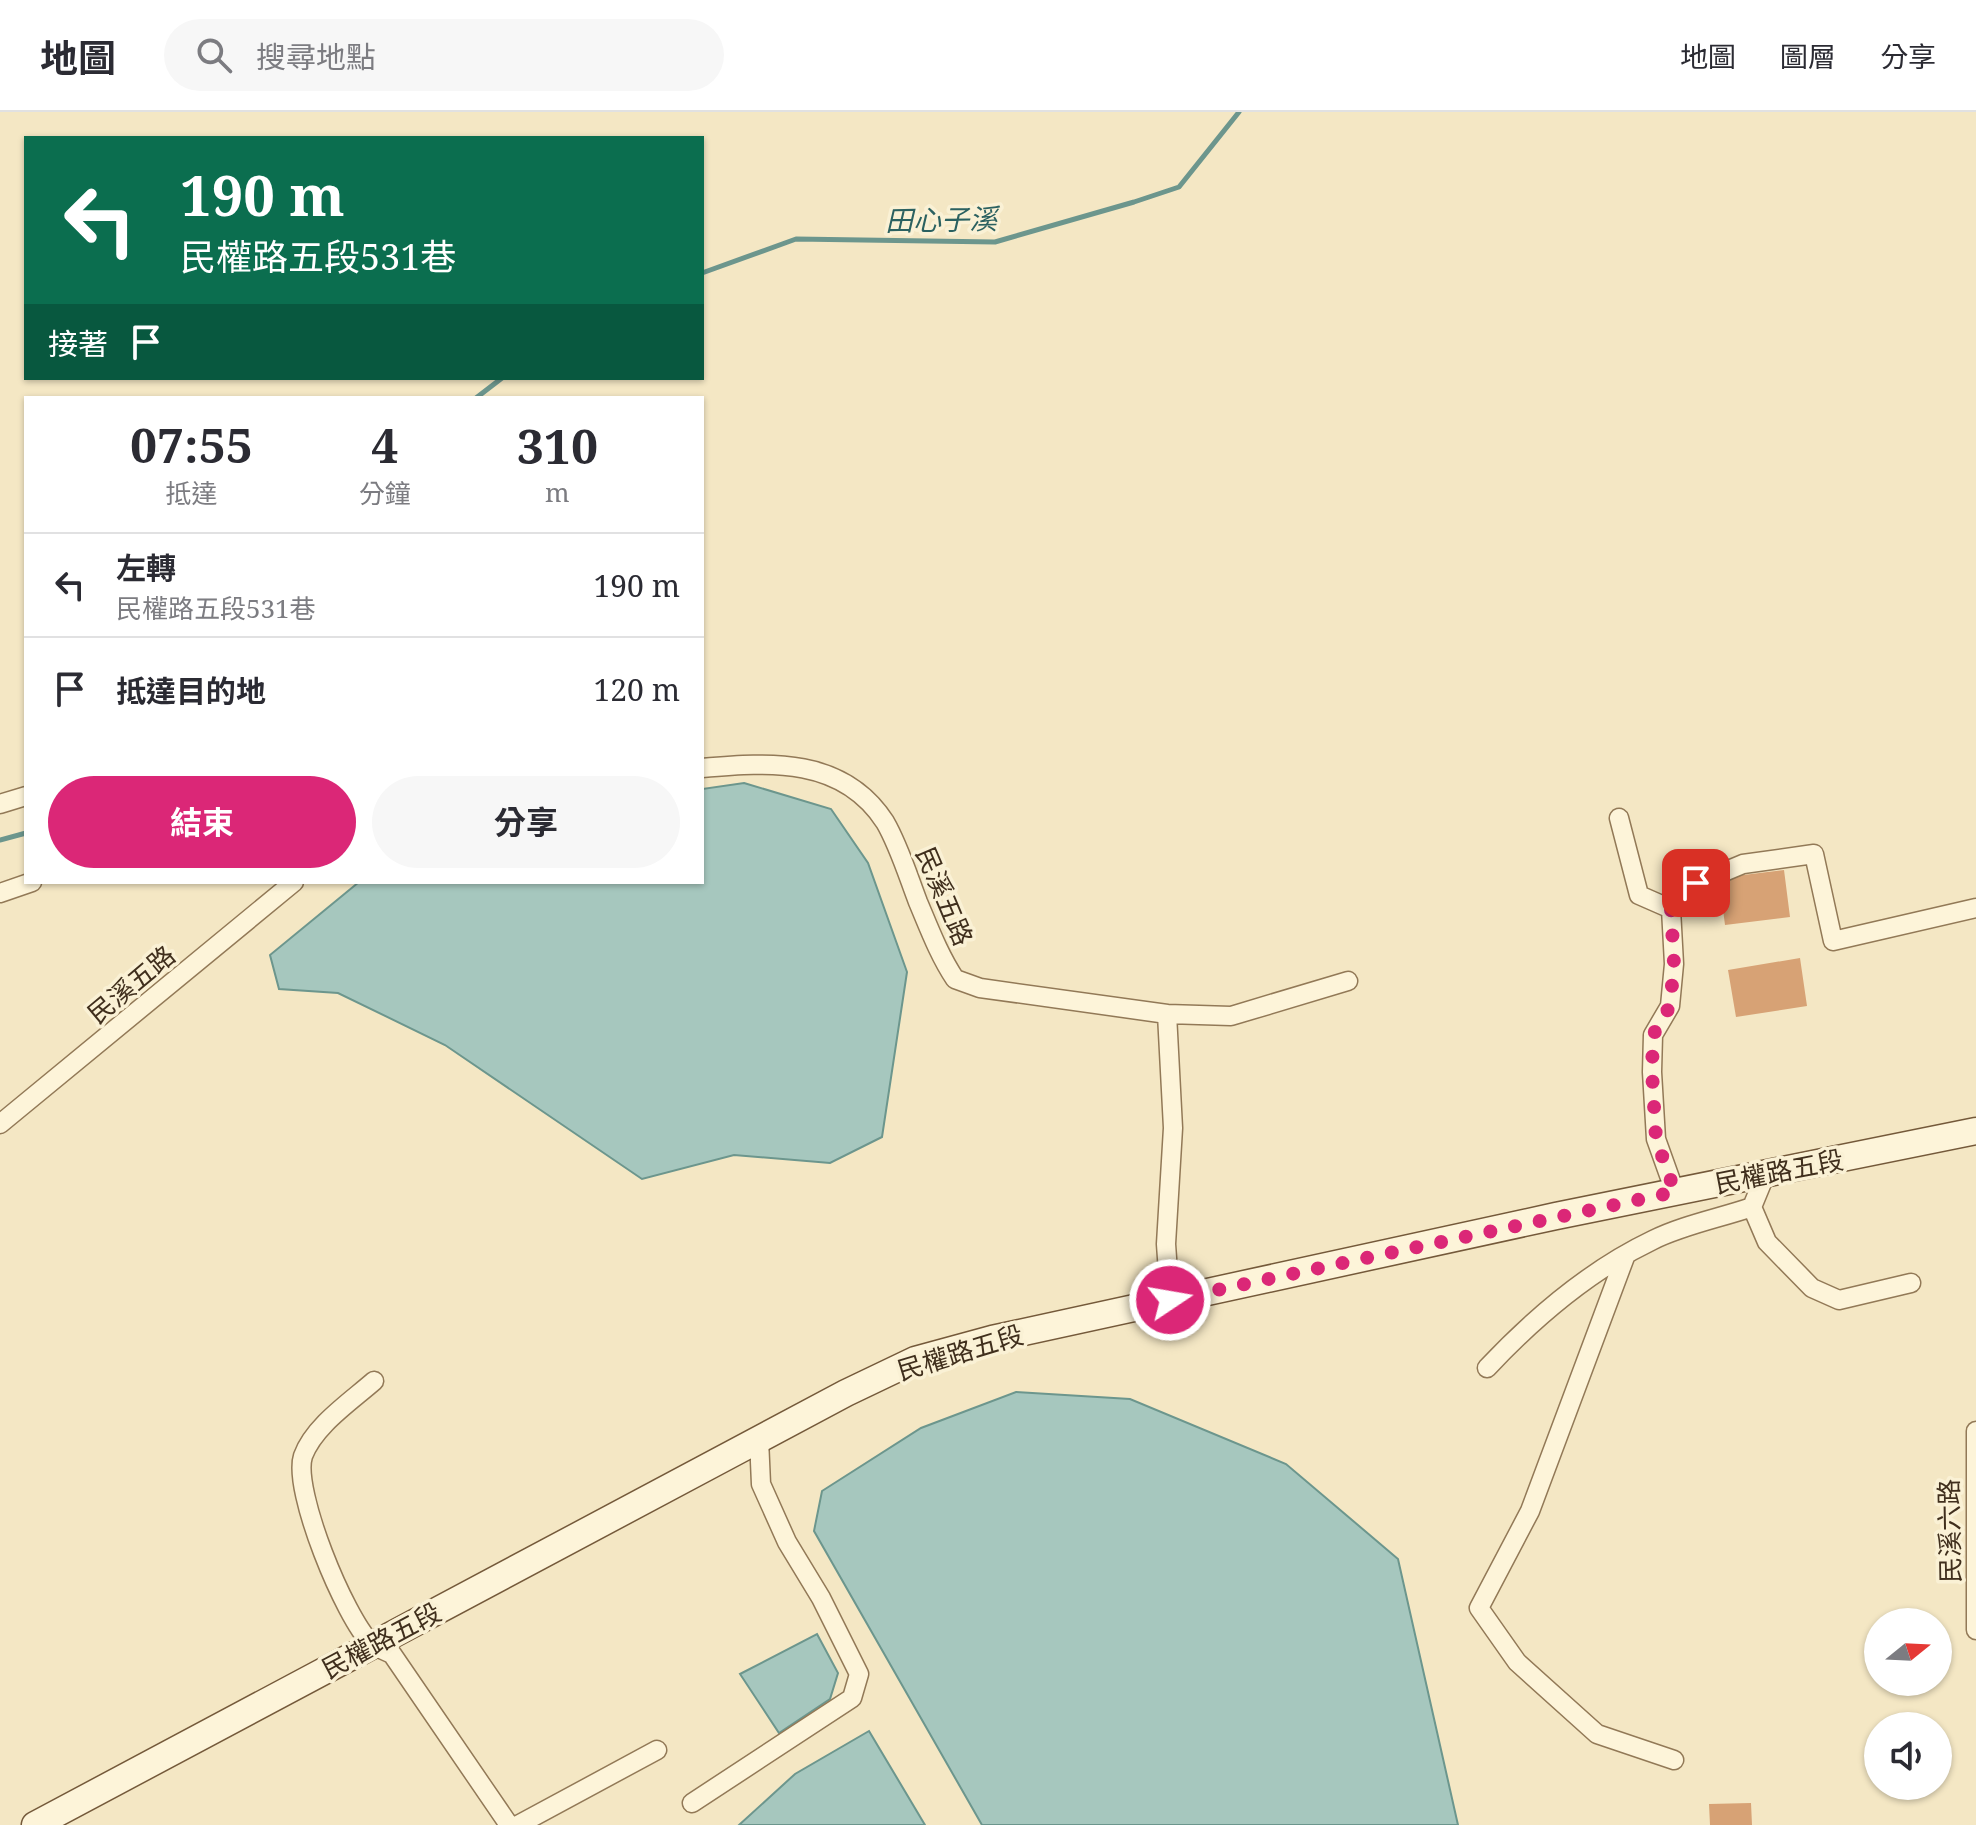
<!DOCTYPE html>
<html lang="zh-TW">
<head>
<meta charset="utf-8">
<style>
	body { margin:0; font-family:"Noto Serif","Noto Sans TC",serif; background:#f7f7f7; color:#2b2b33; height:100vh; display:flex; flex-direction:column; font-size:30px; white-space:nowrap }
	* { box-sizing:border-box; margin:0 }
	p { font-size:26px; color:#7c7c81 }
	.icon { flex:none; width:44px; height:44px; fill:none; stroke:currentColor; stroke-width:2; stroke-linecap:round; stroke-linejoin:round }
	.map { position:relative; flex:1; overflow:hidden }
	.side { position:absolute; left:24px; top:284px; width:680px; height:488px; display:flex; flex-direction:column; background:#fff; border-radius:0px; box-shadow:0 2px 6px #0004 }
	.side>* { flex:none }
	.guide { position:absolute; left:24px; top:24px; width:680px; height:244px; border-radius:0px; box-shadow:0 2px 6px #0004; background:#0b6e4f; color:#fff; overflow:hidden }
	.needle { width:52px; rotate:72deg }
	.controls { position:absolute; left:1864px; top:1496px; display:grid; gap:16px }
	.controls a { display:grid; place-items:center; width:88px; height:88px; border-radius:50%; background:#fff; box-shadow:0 2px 6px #0004; font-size:40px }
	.pin { position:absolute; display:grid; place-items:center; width:68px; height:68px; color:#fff; margin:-34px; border-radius:16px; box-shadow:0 4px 12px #0006 }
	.me { position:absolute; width:88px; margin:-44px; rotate:78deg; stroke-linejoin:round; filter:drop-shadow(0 0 6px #0008) }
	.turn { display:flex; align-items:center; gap:28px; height:168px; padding:0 24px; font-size:36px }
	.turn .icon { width:104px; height:104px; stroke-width:2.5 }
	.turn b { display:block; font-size:56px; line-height:68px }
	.then { display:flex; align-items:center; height:76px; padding:0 24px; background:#0003; gap:16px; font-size:30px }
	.eta { display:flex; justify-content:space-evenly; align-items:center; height:136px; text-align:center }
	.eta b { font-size:48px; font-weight:700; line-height:56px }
	.cta { display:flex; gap:16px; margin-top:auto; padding:16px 24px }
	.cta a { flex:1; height:92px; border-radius:48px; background:#db2777; color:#fff; font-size:32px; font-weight:700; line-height:92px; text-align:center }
	.cta a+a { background:#f7f7f7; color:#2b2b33 }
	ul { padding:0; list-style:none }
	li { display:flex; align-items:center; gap:24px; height:104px; padding:0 24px; border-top:2px solid #e1e1e2 }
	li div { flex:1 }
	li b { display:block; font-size:30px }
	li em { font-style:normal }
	header { display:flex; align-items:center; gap:48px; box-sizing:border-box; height:112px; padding:0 40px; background:#fff; border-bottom:2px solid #e1e1e2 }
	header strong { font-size:38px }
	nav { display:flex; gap:44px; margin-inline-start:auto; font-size:28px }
	.search { width:560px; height:72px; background:#f7f7f7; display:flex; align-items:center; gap:20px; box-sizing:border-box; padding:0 28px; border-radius:44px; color:#7c7c81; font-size:30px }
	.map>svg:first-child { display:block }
</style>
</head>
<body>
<header>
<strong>地圖</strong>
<div class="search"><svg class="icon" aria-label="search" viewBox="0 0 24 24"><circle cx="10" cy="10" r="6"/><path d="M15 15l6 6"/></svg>搜尋地點</div>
<nav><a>地圖</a><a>圖層</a><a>分享</a></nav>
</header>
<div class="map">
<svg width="1976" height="1713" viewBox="0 0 1976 1713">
	<rect width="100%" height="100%" fill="#f4e7c4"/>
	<!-- water -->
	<path fill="#a6c7be" stroke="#6c968d" stroke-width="2" d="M744,671L831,697L868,751L907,860L882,1025L830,1051L734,1043L642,1067L445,933L338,881L279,877L270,843L359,770H702V677Z
		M1016,1280L1130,1287L1286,1352L1398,1447L1458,1713H982L814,1419L822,1379L921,1316Z
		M817,1522L838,1561L830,1587L779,1621L740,1562Z
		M869,1619L925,1713H739L795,1662Z"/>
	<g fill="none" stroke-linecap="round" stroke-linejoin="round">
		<!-- stream -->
		<path stroke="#6c968d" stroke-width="5" d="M702,161L796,127L995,130L1134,90L1179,75L1239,0
			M476,286L502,266
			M0,728L26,721"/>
	</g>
	<!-- building -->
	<path fill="#d7a275" d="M1784,758L1790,805L1725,813L1719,766Z
		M1800,846L1807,894L1736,905L1728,858Z
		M1751,1691L1752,1713H1710L1709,1692Z"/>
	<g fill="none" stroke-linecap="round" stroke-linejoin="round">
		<defs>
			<path id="street" d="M702,656C770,650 843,645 885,710C899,734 908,764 918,790C929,816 939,843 955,867L980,876L1167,902
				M0,692L26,684
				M1619,706L1639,783L1671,797
				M0,781L32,770
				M0,1012L294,770
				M1766,1061L1752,1095L1767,1130L1812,1176L1839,1188L1911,1171
				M1675,1080L1656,1027L1652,960L1653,923L1670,894L1674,852L1671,797L1676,780L1743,752L1814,742L1833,829L1976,796
				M1625,1145L1530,1399L1479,1496L1517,1550L1597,1622L1674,1648
				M1170,1188L1166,1132L1173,1016L1167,902L1231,904L1348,869
				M1487,1256C1534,1206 1590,1158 1653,1128C1683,1113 1720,1106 1752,1095
				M374,1269C350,1290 314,1314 303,1344C292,1378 345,1506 371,1531C376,1536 386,1539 392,1542L509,1713
				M1976,1319V1518
				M692,1691L852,1586L859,1562L821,1486L787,1430L761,1372L759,1327
				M518,1713L657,1638"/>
			<path id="secondary" d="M35,1713L846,1281L915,1248L992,1227L1556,1104L1976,1019"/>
		</defs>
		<!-- street casing -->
		<use href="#street" stroke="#927957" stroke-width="21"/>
		<!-- secondary casing -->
		<use href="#secondary" stroke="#74593a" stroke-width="29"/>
		<!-- street -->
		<use href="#street" stroke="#fdf4d9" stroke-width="18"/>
		<!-- secondary -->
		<use href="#secondary" stroke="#fdf4d9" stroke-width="26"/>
	</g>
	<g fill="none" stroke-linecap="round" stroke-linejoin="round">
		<!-- route -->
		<path stroke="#db2777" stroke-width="14" stroke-dasharray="0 25.2" d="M1170,1188L1675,1080L1656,1027L1652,960L1653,923L1670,894L1674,852L1671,797L1676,780L1696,771"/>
	</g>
	<g text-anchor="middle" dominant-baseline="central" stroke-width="7" stroke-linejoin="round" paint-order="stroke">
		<!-- street labels -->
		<g font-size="26" fill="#402f1d" stroke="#faf1d5">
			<text transform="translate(945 784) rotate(67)">民溪五路</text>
			<text transform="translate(131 872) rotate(-40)">民溪五路</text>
			<text transform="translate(1779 1059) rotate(-11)">民權路五段</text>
			<text transform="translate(960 1240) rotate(-17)">民權路五段</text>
			<text transform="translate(1949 1419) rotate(-91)">民溪六路</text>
			<text transform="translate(381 1528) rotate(-28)">民權路五段</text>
		</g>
		<!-- water labels -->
		<g font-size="28" font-style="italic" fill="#2b6160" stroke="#faf1d5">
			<text transform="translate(941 107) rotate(-1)">田心子溪</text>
		</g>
	</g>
</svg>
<div class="controls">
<a><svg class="needle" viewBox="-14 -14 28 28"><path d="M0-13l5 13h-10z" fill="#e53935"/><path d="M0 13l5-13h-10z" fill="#7c7c81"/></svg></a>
<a><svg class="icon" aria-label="sound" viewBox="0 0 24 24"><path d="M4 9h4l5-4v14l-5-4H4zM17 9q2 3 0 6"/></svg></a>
</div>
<div class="pin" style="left:1696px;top:771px;background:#d93025"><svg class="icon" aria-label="arrive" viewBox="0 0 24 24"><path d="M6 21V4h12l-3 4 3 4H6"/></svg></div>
<svg class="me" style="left:1170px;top:1188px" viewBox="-20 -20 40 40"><circle r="17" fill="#db2777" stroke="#fff" stroke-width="3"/><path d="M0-11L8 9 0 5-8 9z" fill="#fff"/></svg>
<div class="guide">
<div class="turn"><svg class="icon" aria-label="left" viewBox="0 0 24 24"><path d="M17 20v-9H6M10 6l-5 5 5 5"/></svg><div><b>190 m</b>民權路五段531巷</div></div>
<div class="then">接著<svg class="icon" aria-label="arrive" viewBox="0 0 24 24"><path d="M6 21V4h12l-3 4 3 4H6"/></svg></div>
</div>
<section class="side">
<div class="eta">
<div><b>07:55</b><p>抵達</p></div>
<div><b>4</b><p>分鐘</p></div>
<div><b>310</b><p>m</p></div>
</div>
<ul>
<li><svg class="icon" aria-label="left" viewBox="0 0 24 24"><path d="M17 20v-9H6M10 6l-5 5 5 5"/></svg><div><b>左轉</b><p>民權路五段531巷</p></div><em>190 m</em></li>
<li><svg class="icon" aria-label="arrive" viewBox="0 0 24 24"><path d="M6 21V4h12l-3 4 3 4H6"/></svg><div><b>抵達目的地</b></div><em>120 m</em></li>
</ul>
<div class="cta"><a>結束</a><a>分享</a></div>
</section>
</div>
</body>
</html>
